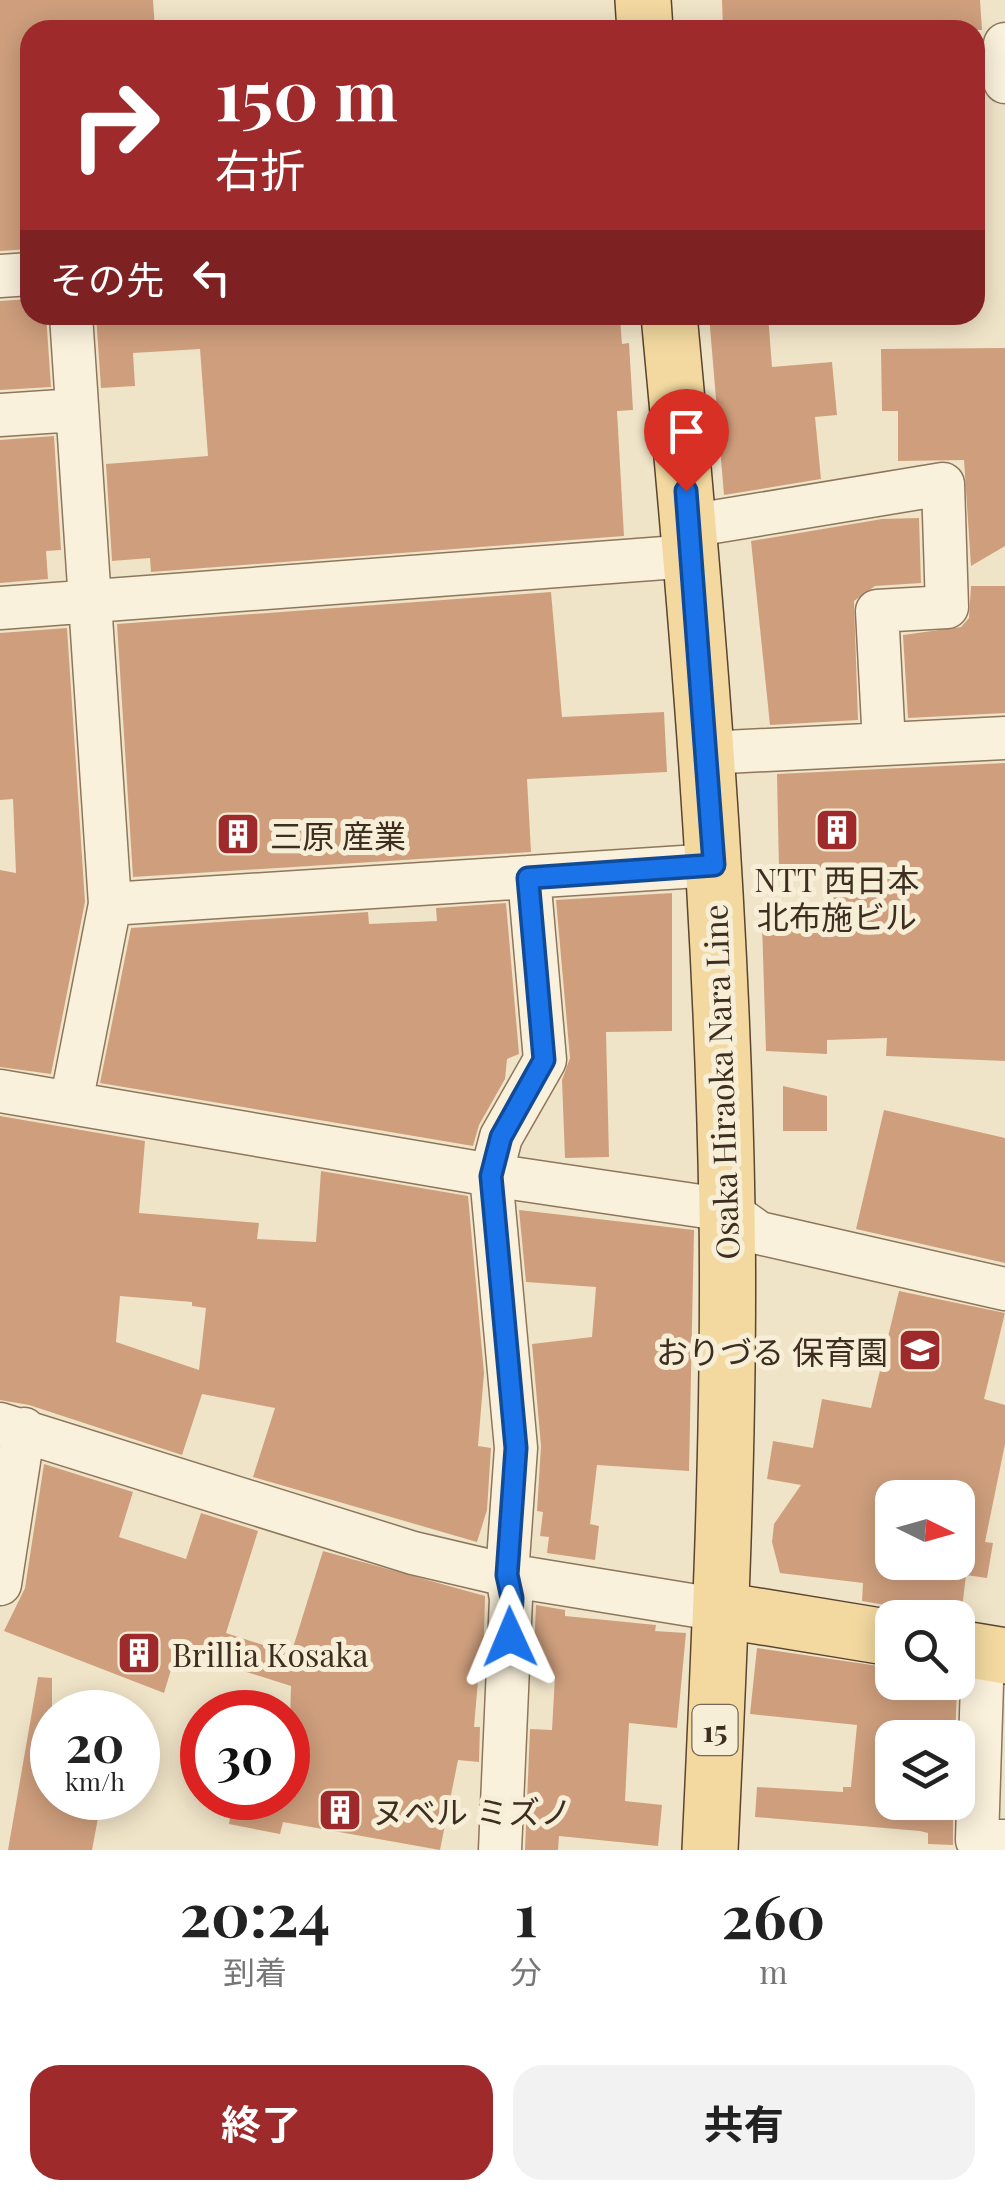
<!DOCTYPE html>
<html lang="ja">
<head>
<meta charset="utf-8">
<style>
	body { margin:0; font-family:"Playfair Display","Noto Sans JP",serif; background:#f2f2f2; color:#222; height:100vh; display:flex; flex-direction:column; font-size:38px; white-space:nowrap }
	* { box-sizing:border-box; margin:0 }
	p { font-size:32px; color:#767676 }
	.icon { flex:none; width:55px; height:55px; fill:none; stroke:currentColor; stroke-width:2; stroke-linecap:round; stroke-linejoin:round }
	.map { position:relative; height:1850px; overflow:hidden }
	.sheet { display:flex; flex-direction:column; background:#fff; flex:1 }
	.sheet>* { flex:none }
	.guide { position:absolute; left:20px; top:20px; width:965px; height:305px; border-radius:30px; box-shadow:0 5px 25px #0003; background:#9e2a2b; color:#fff; overflow:hidden }
	.needle { width:65px; rotate:95deg }
	.controls { position:absolute; left:875px; top:1480px; display:grid; gap:20px }
	.controls a { display:grid; place-items:center; width:100px; height:100px; border-radius:20px; background:#fff; box-shadow:0 5px 25px #0003; font-size:50px }
	.speed { position:absolute; left:30px; top:1690px; display:flex; gap:20px; font-size:50px; font-weight:700; text-align:center }
	.speed>* { display:grid; place-content:center; width:130px; height:130px; border-radius:50%; background:#fff; box-shadow:0 5px 25px #0003; line-height:1 }
	.speed small { font-size:25px; font-weight:400 }
	.speed .limit { border:15px solid #d22; background:#fff; color:#111 }
	.pin { position:absolute; display:grid; place-items:center; width:85px; height:85px; color:#fff; margin:-102px -42px; border-radius:50% 50% 50% 0; rotate:-45deg; box-shadow:0 0 10px #0007 }
	.pin .icon { rotate:45deg }
	.me { position:absolute; width:110px; margin:-55px; rotate:359deg; stroke-linejoin:round; filter:drop-shadow(0 0 8px #0008) }
	.turn { display:flex; align-items:center; gap:35px; height:210px; padding:0 30px; font-size:45px }
	.turn .icon { width:130px; height:130px; stroke-width:2.5 }
	.turn b { display:block; font-size:70px; line-height:85px }
	.then { display:flex; align-items:center; height:95px; padding:0 30px; background:#0003; gap:20px; font-size:38px }
	.eta { display:flex; justify-content:space-evenly; align-items:center; height:170px; text-align:center }
	.eta b { font-size:60px; font-weight:700; line-height:70px }
	.action { display:flex; gap:20px; margin-top:auto; padding:20px 30px }
	.action a { flex:1; height:115px; border-radius:30px; background:#9e2a2b; color:#fff; font-size:40px; font-weight:700; line-height:115px; text-align:center }
	.action a+a { background:#f2f2f2; color:#222 }
	.map>svg:first-child { display:block }
</style>
</head>
<body>
<div class="map">
<svg width="1005" height="1850" viewBox="0 0 1005 1850">
	<rect width="100%" height="100%" fill="#f0e4c8"/>
	<!-- building -->
	<path fill="#cf9f7d" fill-rule="evenodd" d="M0,0H153L155,30H30V249L0,251Z
		M722,0H980L982,30H723Z
		M30,299V315H46L51,387L0,390V301Z
		M96,315H534V324L620,318L622,344L629,343L633,410L617,411L624,536L151,572L150,558L112,561L106,464L208,456L200,349L133,353L135,386L101,388Z
		M709,315H768L772,367L832,362L837,415L815,417L821,479L724,495Z
		M1005,348V546L971,566L964,460L898,461V411H882L881,349Z
		M54,436L61,550L46,551L48,579L0,583V440Z
		M919,518L921,583L875,586L854,601L858,720L770,725L751,541L882,519Z
		M971,586H1005V713L908,718L903,635L961,627L969,618Z
		M551,592L562,717L664,712L667,772L527,779L531,852L133,877L117,624Z
		M67,628L85,902L51,1074L0,1067V870L16,873L13,799L0,800V633Z
		M1005,763V1061L886,1056L887,1038L827,1040V1054L766,1051L762,924L828,922L826,868L779,870L777,774Z
		M672,893V1031L606,1032L609,1157L565,1158L562,1080L570,1058L556,900Z
		M506,903L519,1054L507,1059L505,1079L479,1125L473,1146L100,1083L131,928L368,912L369,924L437,921L436,908Z
		M783,1086L827,1096V1131H783Z
		M884,1110L1005,1138V1263L856,1229Z
		M0,1116L145,1141L139,1213L259,1223L257,1239L316,1242L321,1171L468,1196L484,1373L478,1446L491,1448L487,1510L477,1542L253,1477L275,1408L202,1394L182,1455L29,1405L0,1400ZM120,1296L192,1302V1306L206,1308L199,1370L116,1342Z
		M519,1210L694,1230L689,1471L597,1465L590,1524L599,1526L595,1560L547,1553L549,1537L540,1536L543,1512L537,1511L541,1446L532,1344L592,1337L596,1287L526,1282Z
		M899,1291L1005,1313L984,1399L1005,1405V1444L985,1542L993,1543L987,1578L966,1575L961,1617L915,1618L897,1607L862,1601L863,1583L780,1573L772,1542L774,1524L801,1485L767,1479L773,1441L813,1448L822,1399L871,1408ZM892,1498H958V1562H892Z
		M44,1464L133,1492L119,1537L186,1559L201,1513L258,1531L226,1633L291,1654L323,1551L485,1596L483,1670L479,1669L474,1727H480L479,1762L458,1760L440,1850L283,1822L280,1834L229,1824L231,1812L222,1810L224,1798H288L291,1686L177,1650L164,1693L4,1631L25,1588Z
		M536,1605L565,1610V1616L656,1625L655,1631L686,1633L677,1728L629,1723L625,1801L662,1805L658,1846L559,1836L558,1850H525L530,1729L552,1730L555,1676L533,1674Z
		M757,1648L892,1668V1682H906V1690H957L955,1738H892V1802H953V1845L928,1844V1833L920,1831L755,1817L757,1787L843,1792V1787H851L857,1725L750,1714Z
		M38,1677L52,1678V1798H81L78,1815L98,1818L92,1850H8Z"/>
	<g fill="none" stroke-linecap="round" stroke-linejoin="round">
		<defs>
			<path id="minor" d="M1005,44V82
				M0,276L30,274
				M71,315L110,904L71,1103
				M0,415L76,410
				M689,526L943,484L947,607L877,611L884,744
				M0,608L691,556
				M706,753L1005,738
				M110,904L714,865
				M0,1091L491,1175L727,1210L759,1233L1005,1289
				M0,1424L413,1553L507,1575L721,1610
				M0,1584L24,1429
				M983,1652L977,1840L1005,1841
				M500,1850L511,1599L507,1575L516,1448L491,1175L501,1137L545,1060L529,877"/>
			<path id="major" d="M643,0L645,30
				M669,315C697,612 722,910 727,1209C730,1423 720,1637 710,1850
				M721,1610L892,1638
				M958,1648L1005,1656"/>
		</defs>
		<!-- minor casing -->
		<use href="#minor" stroke="#8d765c" stroke-width="45"/>
		<!-- major casing -->
		<use href="#major" stroke="#5b4430" stroke-width="58"/>
		<!-- minor -->
		<use href="#minor" stroke="#faf1dc" stroke-width="42"/>
		<!-- major -->
		<use href="#major" stroke="#f3d9a0" stroke-width="55"/>
	</g>
	<g fill="none" stroke-linecap="round" stroke-linejoin="round">
		<defs>
			<path id="route" d="M510,1637L512,1598L507,1575L516,1448L491,1176L501,1137L544,1060L528,878L714,865L686,491"/>
		</defs>
		<!-- route casing -->
		<use href="#route" stroke="#114b97" stroke-width="25"/>
		<!-- route -->
		<use href="#route" stroke="#1a73e8" stroke-width="18"/>
	</g>
	<!-- icons -->
	<defs>
		<symbol id="building-square" viewBox="-11 -11 22 22"><rect x="-9" y="-9" width="18" height="18" rx="4" fill="#9e2a2b" stroke="#f7eed8"/><path d="M-4-6H4V6H1V3H-1V6H-4ZM-2.5-4.3h1.7v1.8h-1.7ZM.8-4.3h1.7v1.8H.8ZM-2.5-1h1.7V.8h-1.7ZM.8-1h1.7V.8H.8Z" fill="#fff"/></symbol>
		<symbol id="school-square" viewBox="-11 -11 22 22"><rect x="-9" y="-9" width="18" height="18" rx="4" fill="#9e2a2b" stroke="#f7eed8"/><path d="M0-5L7-2L0 1L-7-2ZM-4 1L0 2.5L4 1V4Q0 6-4 4Z" fill="#fff"/></symbol>
	</defs>
	<g fill-rule="evenodd">
		<use href="#building-square" x="812" y="805" width="50" height="50"/>
		<use href="#building-square" x="213" y="809" width="50" height="50"/>
		<use href="#school-square" x="895" y="1325" width="50" height="50"/>
		<use href="#building-square" x="114" y="1628" width="50" height="50"/>
		<use href="#building-square" x="315" y="1785" width="50" height="50"/>
	</g>
	<g text-anchor="middle" dominant-baseline="central" stroke-width="10" stroke-linejoin="round" paint-order="stroke">
		<!-- shield labels -->
		<rect fill="#f7eed8" stroke="#756857" stroke-width="2.5" x="692.5" y="1705" width="45" height="50" rx="8"/>
		<g font-size="30" font-weight="bold" fill="#3d2e20">
			<text x="715" y="1730">15</text>
		</g>
		<!-- poi labels -->
		<g font-size="32" fill="#3d2e20" stroke="#f7eed8" text-anchor="start">
			<text x="270" y="834">三原 産業</text>
			<text x="837" y="878" text-anchor="middle">NTT 西日本<tspan x="837" dy="37">北布施ビル</tspan></text>
			<text x="888" y="1350" text-anchor="end">おりづる 保育園</text>
			<text x="172" y="1653">Brillia Kosaka</text>
			<text x="372" y="1810">ヌベル ミズノ</text>
		</g>
		<!-- street labels -->
		<g font-size="32" fill="#3d2e20" stroke="#f7eed8">
			<text transform="translate(720 1082) rotate(-92)">Osaka Hiraoka Nara Line</text>
		</g>
	</g>
</svg>
<div class="controls">
<a><svg class="needle" viewBox="-14 -14 28 28"><path d="M0-13l5 13h-10z" fill="#e53935"/><path d="M0 13l5-13h-10z" fill="#767676"/></svg></a>
<a><svg class="icon" aria-label="search" viewBox="0 0 24 24"><circle cx="10" cy="10" r="6"/><path d="M15 15l6 6"/></svg></a>
<a><svg class="icon" aria-label="layers" viewBox="0 0 24 24"><path d="M12 4l9 5-9 5-9-5zM3 14l9 5 9-5"/></svg></a>
</div>
<div class="speed"><div>20<small>km/h</small></div><div class="limit">30</div></div>
<div class="pin" style="left:686px;top:491px;background:#d93025"><svg class="icon" aria-label="arrive" viewBox="0 0 24 24"><path d="M6 21V4h12l-3 4 3 4H6"/></svg></div>
<svg class="me" style="left:510px;top:1637px" viewBox="-20 -20 40 40"><path d="M0-17L14 15 0 8-14 15z" fill="#1a73e8" stroke="#fff" stroke-width="4"/></svg>
<div class="guide">
<div class="turn"><svg class="icon" aria-label="right" viewBox="0 0 24 24"><path d="M7 20v-9h11M14 6l5 5-5 5"/></svg><div><b>150 m</b>右折</div></div>
<div class="then">その先<svg class="icon" aria-label="left" viewBox="0 0 24 24"><path d="M17 20v-9H6M10 6l-5 5 5 5"/></svg></div>
</div>
</div>
<section class="sheet">
<div class="eta">
<div><b>20:24</b><p>到着</p></div>
<div><b>1</b><p>分</p></div>
<div><b>260</b><p>m</p></div>
</div>
<div class="action"><a>終了</a><a>共有</a></div>
</section>
</body>
</html>
